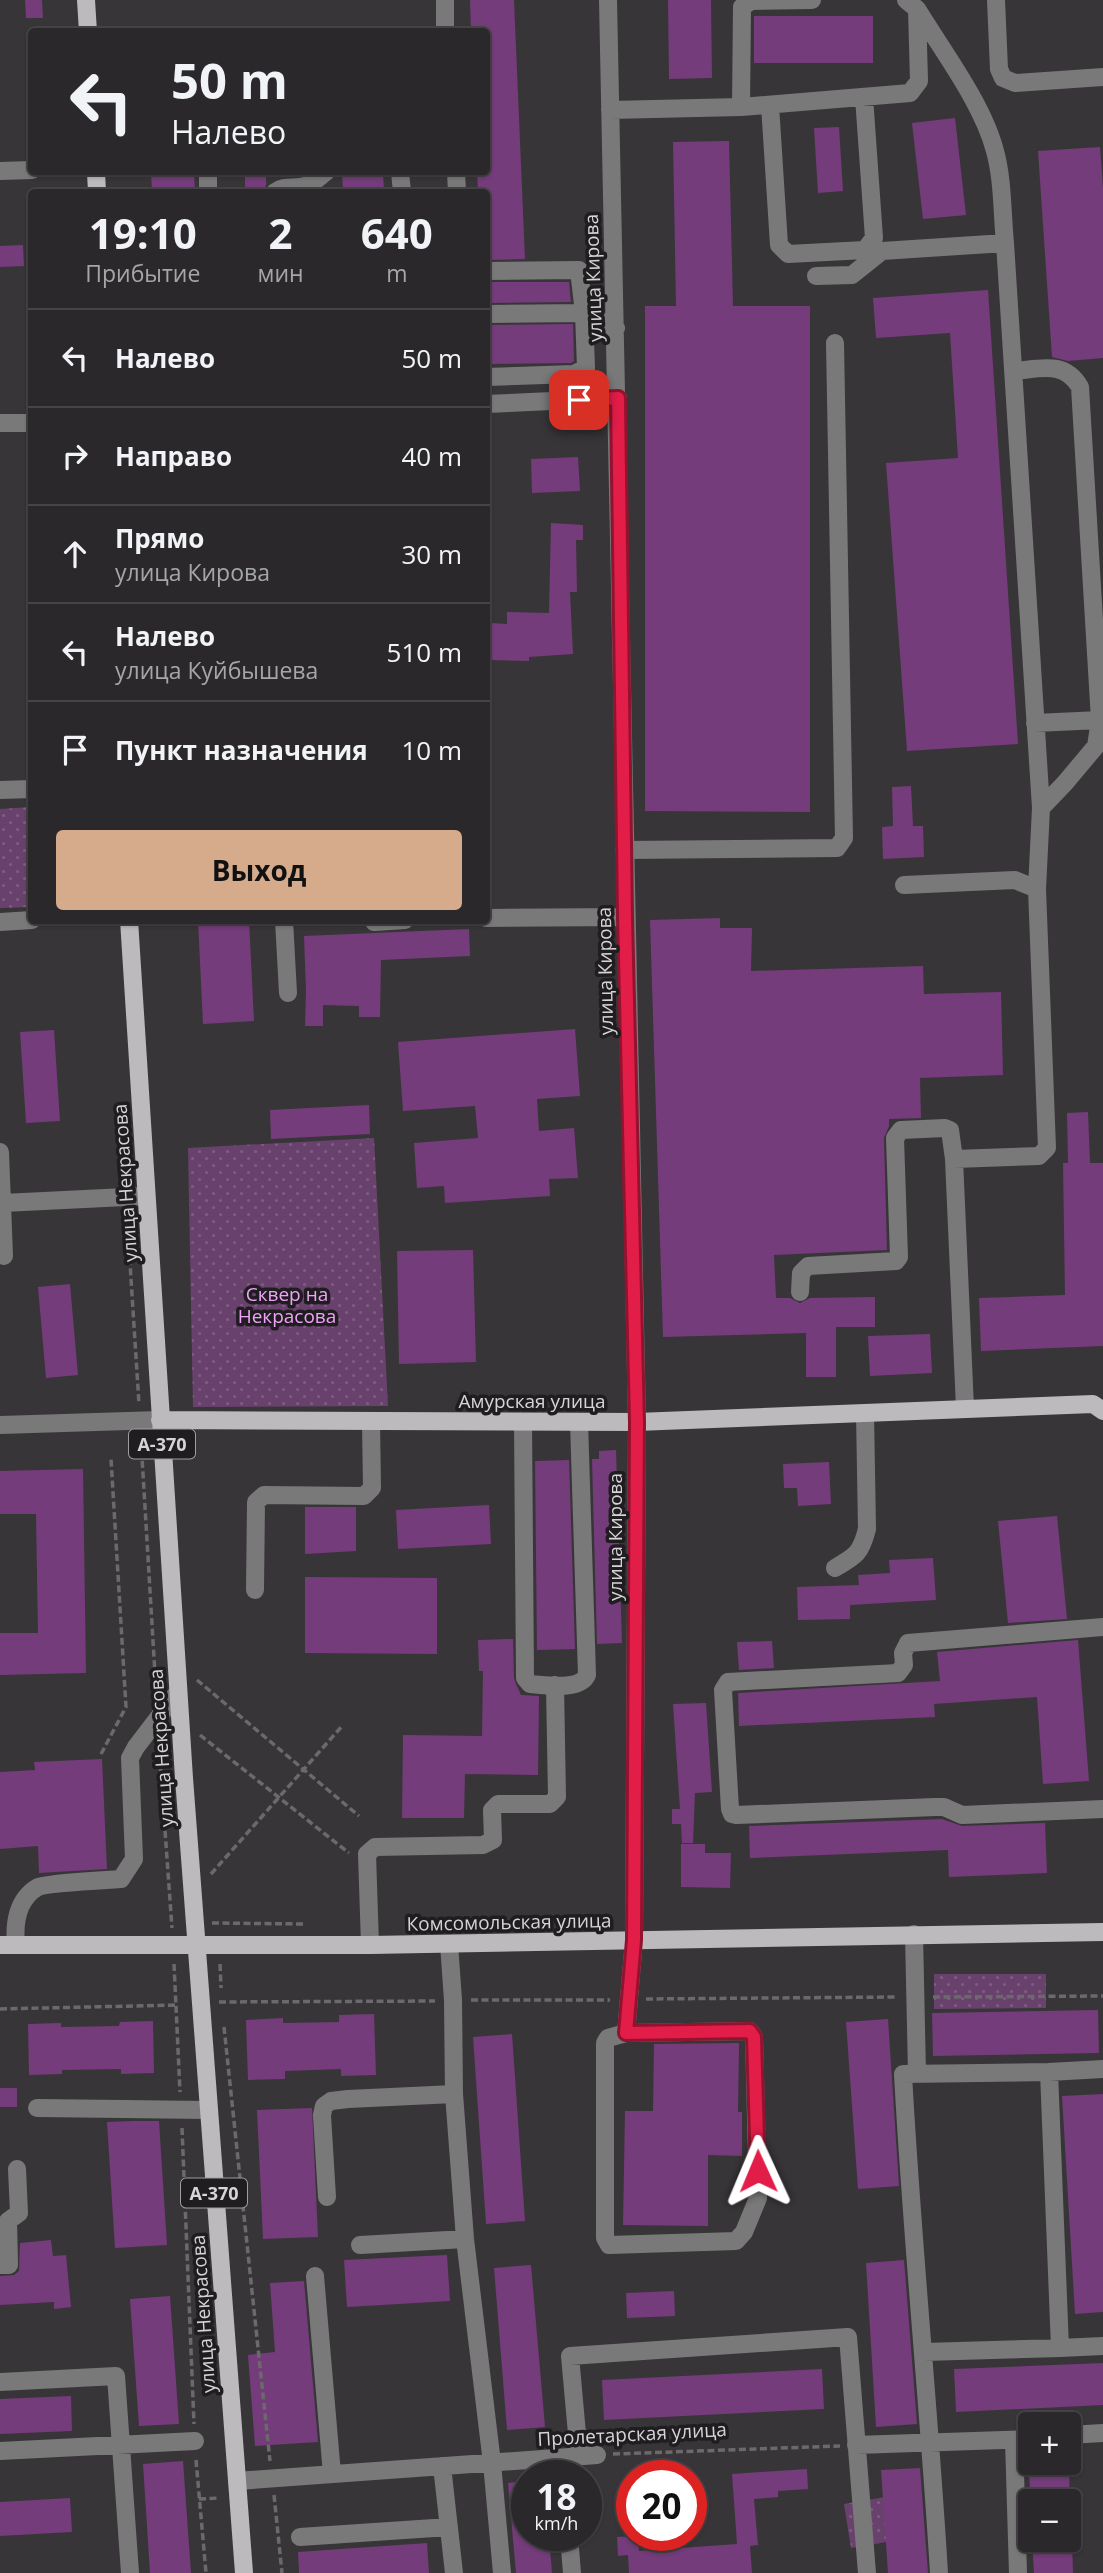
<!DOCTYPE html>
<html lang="ru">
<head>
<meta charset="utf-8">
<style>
	body { margin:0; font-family:"Open Sans",sans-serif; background:#363436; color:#f1f3f6; height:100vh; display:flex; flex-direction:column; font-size:26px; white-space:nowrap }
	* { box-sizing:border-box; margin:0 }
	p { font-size:23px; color:#a5a6a8 }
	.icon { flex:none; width:38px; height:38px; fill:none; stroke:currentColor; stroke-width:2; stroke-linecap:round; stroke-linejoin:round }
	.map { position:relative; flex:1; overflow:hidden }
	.panel { position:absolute; left:28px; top:189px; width:462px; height:735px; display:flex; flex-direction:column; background:#2a282a; border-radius:7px; box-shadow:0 2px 5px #0004,0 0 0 2px #464447 }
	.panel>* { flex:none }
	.guide { position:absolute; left:28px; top:28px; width:462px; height:147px; border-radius:7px; box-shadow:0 2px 5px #0004,0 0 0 2px #464447; background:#2a282a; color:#f1f3f6; overflow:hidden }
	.buttons { position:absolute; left:1018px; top:2412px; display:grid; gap:14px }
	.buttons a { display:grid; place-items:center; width:63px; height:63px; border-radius:7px; background:#2a282a; box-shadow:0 2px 5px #0004,0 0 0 2px #464447; font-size:35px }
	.speed { position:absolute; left:511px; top:2460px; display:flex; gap:14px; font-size:35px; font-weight:700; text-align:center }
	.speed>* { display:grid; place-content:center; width:91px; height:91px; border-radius:50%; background:#2a282a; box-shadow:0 2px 5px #0004,0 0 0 2px #464447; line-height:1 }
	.speed small { font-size:18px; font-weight:400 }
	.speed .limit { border:10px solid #d22; background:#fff; color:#111 }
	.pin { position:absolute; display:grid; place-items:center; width:60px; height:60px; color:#fff; margin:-30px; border-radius:14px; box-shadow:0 4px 10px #0006 }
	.me { position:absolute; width:77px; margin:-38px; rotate:359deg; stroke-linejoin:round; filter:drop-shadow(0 0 5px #0008) }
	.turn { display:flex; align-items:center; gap:24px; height:147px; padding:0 28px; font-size:32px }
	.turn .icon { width:91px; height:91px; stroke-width:2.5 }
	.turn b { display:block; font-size:49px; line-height:60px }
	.eta { display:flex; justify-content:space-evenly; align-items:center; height:119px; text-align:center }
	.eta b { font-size:42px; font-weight:700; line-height:49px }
	.action { display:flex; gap:14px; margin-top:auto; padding:14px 28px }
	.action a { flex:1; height:80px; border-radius:7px; background:#d6ab8b; color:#111; font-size:28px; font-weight:700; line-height:80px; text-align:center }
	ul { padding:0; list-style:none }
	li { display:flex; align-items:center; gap:21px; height:98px; padding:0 28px; border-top:2px solid #464447 }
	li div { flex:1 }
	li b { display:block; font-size:26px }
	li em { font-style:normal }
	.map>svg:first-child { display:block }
</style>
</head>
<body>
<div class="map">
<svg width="1103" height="2573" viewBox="0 0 1103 2573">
	<defs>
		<pattern id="grass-dots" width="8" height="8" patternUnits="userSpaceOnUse" patternTransform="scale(1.75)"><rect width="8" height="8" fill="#69416d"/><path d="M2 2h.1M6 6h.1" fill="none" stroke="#7e5c81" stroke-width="1.8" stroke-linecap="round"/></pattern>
	</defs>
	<rect width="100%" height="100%" fill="#383538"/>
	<!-- grass -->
	<path fill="url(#grass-dots)" d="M31,807V907L0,908V809Z
		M374,1138L388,1406L193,1407L188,1148Z
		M934,1974H1046V2008L934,2009Z
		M897,2495L904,2539L851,2548L844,2504Z"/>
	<!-- building -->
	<path fill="#743c7a" d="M25,0H42L43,18H26Z
		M470,0H514L525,259L486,260V192H478L477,172H486V32H471Z
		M668,0H711L712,78L669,79Z
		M754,16H873V63H754Z
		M955,118L966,215L923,219L912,123Z
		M839,127L843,191L818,193L814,128Z
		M729,141L733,306H810V812L645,811V306H676L673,142Z
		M1100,147L1103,188V358L1068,361L1052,357L1038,151Z
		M151,172H194L195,192H152Z
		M245,172H266V185L264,192H245Z
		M342,172H383L384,192H343Z
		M23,245L24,266L0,267V246Z
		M486,282H569L571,302L486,303Z
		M988,290L1018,744L907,751L886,463L958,458L950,333L876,338L873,298Z
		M573,324L574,361L571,363L486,364V325Z
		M578,457L580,491L532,493L531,459Z
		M551,523L583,525V540H576L577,592H570L573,654L529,657V661L490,660V623L507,624V612L549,613Z
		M911,786L913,826H923L924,857L883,859L882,827L893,826L892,787Z
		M720,918V928H752L751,971L923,966L924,994L1001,992L1003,1075L920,1078L921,1118L889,1119V1126L884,1138L887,1250L774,1255L776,1298H790L800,1303L810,1298L875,1297V1327H836V1377H806V1333L663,1337L650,920Z
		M198,920H249L254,1021L203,1024Z
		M469,929L470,956L381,960L380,1017H359V1006L323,1005V1026H305L306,991L304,936Z
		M575,1029L580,1096L537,1099L539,1131L574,1128L578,1178L549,1179L550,1196L445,1203L444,1186L417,1188L414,1143L478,1138L475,1106L403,1111L398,1042Z
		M54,1030L60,1121L26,1123L20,1032Z
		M369,1105L370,1134L271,1139L270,1110Z
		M1088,1112L1090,1163H1103V1346L981,1351L979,1298L1065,1295L1063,1163H1068L1067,1113Z
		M473,1250L476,1362L399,1364L397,1251Z
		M70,1284L78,1375L46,1378L38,1287Z
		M930,1334L932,1373L870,1376L868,1336Z
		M616,1450L622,1643L597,1644L592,1459H599V1451Z
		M569,1460L575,1649L537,1650L535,1461Z
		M829,1462L831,1504L798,1506L797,1488H784L783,1464Z
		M83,1469L86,1673L0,1675V1633H38L36,1514H0V1471Z
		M489,1505L491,1544L398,1549L396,1510Z
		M305,1507H356V1551L305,1554Z
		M1057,1516L1067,1619L1008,1623L998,1521Z
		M933,1558L936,1600L850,1605V1619L798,1620L797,1587L859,1585L858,1575L890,1573L889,1560Z
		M305,1577L437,1578V1654L305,1653Z
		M513,1639L514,1678L516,1684L521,1695L539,1696L538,1775L465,1774L464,1818H402L403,1735L482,1736L483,1671H479L478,1640Z
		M1078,1640L1089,1781L1043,1784L1037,1697L934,1704L935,1717L739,1726L738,1693L940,1681L937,1652Z
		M772,1641L774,1668L739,1670L737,1642Z
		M706,1703L712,1792L695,1793L693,1843H682L681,1824H672V1809H680L673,1704Z
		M102,1759L107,1869L39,1873L38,1846L0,1849V1772L35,1770L34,1762Z
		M942,1819L962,1826L1045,1823L1047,1873L949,1877L948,1850L750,1858L749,1826Z
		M681,1844H705V1853H731L730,1888L681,1887Z
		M1098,2010L1099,2053L933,2056L932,2013Z
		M374,2014L376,2075L341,2076V2069L285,2071V2079L248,2080L246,2020L283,2018V2023L339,2022V2015Z
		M888,2019L899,2186L858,2189L846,2022Z
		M153,2021L154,2073L121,2074V2069L62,2070V2074L29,2075L28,2024L61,2023V2027L119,2026L120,2022Z
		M512,2034L525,2221L486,2224L473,2037Z
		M739,2043L738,2112H742V2156L708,2155V2226L623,2225L625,2111H653L654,2044Z
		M0,2088H17V2107H0Z
		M1103,2094V2312L1075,2314L1062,2096Z
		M312,2108L318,2237L263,2239L257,2110Z
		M133,2121H159L167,2245L115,2248L107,2122Z
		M51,2240L53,2256L66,2255L71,2307L54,2309V2302L0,2305V2276L14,2275L19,2271L20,2243Z
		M447,2255L450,2301L347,2307L344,2260Z
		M904,2260L917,2424L876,2427L866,2263Z
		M531,2265L545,2427L507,2430L494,2268Z
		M304,2281L318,2442L255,2446L248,2355L275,2352L270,2283Z
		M674,2291L675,2316L627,2318L626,2293Z
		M170,2296L179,2424L139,2426L130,2299Z
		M1103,2363V2405L956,2412L954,2369Z
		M822,2369L824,2409L604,2420L602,2380Z
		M71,2396L72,2431L0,2434V2399Z
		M183,2461L191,2573H150L143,2464Z
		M920,2468L928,2573H888L881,2470Z
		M807,2469L808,2489L778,2491V2497L754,2499L758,2545L750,2546L752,2573H629L628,2555L618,2556L617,2537L638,2536L639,2551L737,2544L732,2474Z
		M1069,2473L1070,2501H1031L1029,2475Z
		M527,2481V2536H549L552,2573H516L508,2483Z
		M70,2498L72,2532L0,2536V2502Z
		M1032,2539H1072L1073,2573H1034Z
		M427,2543L429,2573H299L298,2552Z"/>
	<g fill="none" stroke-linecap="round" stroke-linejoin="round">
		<!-- path -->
		<path stroke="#6c696c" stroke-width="3.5" stroke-dasharray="7 3.5" stroke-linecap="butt" d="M127,1216L139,1404
			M141,1440L156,1691
			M197,1680L359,1816
			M200,1735L349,1853
			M159,1747L172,1928
			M101,1754L126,1707L111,1459
			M211,1874L343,1725
			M212,1923L306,1924
			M174,1964L180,2092
			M220,1964L221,1988
			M933,1997L1103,1996
			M646,1999L897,1997
			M471,2000H610
			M219,2002L435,2001
			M0,2009L176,2005
			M224,2027L270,2461
			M182,2128L194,2424
			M613,2454L840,2446
			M196,2460L206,2573
			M274,2495L282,2573
			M199,2499L219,2498"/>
		<!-- minor -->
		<path stroke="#7a797a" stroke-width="18" d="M608,0L637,1422L634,1940L626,2033
			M996,0L999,69L1003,78L1015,83L1103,77
			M917,9C942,50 983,104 995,151C1003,180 1002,213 1005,243L1041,808L1037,889
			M445,32V0
			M770,105L779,245L788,254L865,250L874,238L864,97
			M741,107L742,7L751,1L812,0
			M610,110L741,107L910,93L919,81L917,9L906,0
			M0,171L32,170
			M208,172V192
			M400,172L402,192
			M456,172L457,192
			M275,192C284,185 294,189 305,186C313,184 319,177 326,172
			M486,271L579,270L584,313L616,328
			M816,276L852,275L882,251L1005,243
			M486,314L584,313L586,368L574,374L486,377
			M1014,371C1040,369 1064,360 1080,387L1100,720
			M486,404L618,398
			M0,423H32
			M1035,723L1100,720L1096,746L1065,783L1041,808
			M0,790L32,789
			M624,850L837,848L844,838L835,343
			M904,885L1015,880L1037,889L1047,1148L1039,1156L954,1159
			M486,918L625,917
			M284,920L288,993
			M0,922L32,920
			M374,922L405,920
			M0,1152L4,1256
			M3,1203L146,1196
			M800,1292L801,1273L808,1266L896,1261L899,1257L895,1138L901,1130L945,1128L950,1130L954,1159L965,1408
			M523,1422L525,1678L530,1684C546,1685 580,1691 587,1675L579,1422
			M0,1425L160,1420
			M835,1568C856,1556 861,1553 867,1529L865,1413
			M255,1590L256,1502L264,1495L364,1496L372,1488L371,1422
			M1103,1627L908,1643L903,1653L904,1665L898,1673L728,1682L723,1690L730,1809L732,1814L736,1815L935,1807H944L962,1815L1103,1809
			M914,1934L917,2074
			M449,1944L453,2000L454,2094L465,2239L492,2463L502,2573
			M16,1945C14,1924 17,1899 38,1887C46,1883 107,1880 121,1879L134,1859L130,1758L136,1747L178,1692
			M370,1945L367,1854L375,1847L483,1845L493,1840L492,1810L498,1804H550L557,1797L555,1685
			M750,2031L754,2037L758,2198L744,2232L736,2241L609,2245L605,2238V2043L608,2038L626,2033Z
			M1049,2072L1103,2069
			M37,2108L207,2110
			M327,2197L322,2115L324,2106L331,2101L348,2099L454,2094
			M360,2245L465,2239
			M0,2265H9L8,2221L19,2213L17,2169
			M315,2276L332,2474
			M1060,2348L1103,2346
			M924,2352L1060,2348L1049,2072L903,2074C912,2241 929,2407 939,2573
			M0,2382L116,2376L130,2573
			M1069,2435L1103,2433
			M1014,2440L1018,2573
			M856,2445L1031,2439
			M0,2451L195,2441
			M579,2456L570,2356L848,2337L867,2573
			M442,2466L454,2573
			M237,2481L597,2455
			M569,2536L572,2573
			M300,2537L449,2527"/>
		<!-- major -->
		<path stroke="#bdbabd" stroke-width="18" d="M86,0L88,32
			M96,172L97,192
			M129,920L184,1778L244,2573
			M160,1420L637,1422L1093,1404L1103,1411
			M0,1945H370L1103,1932"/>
	</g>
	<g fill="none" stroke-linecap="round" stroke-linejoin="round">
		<defs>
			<path id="route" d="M579,400L618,398L625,917L637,1422L634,1940L626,2033L750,2031L754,2037L758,2171"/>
		</defs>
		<!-- route casing -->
		<use href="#route" stroke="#92132f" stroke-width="18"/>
		<!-- route -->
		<use href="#route" stroke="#e11d48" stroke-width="12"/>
	</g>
	<g text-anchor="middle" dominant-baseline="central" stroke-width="7" stroke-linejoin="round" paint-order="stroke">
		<!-- shield labels -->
		<g fill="#1f1d1f" stroke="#9f9d9f" stroke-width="2">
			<rect x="129" y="1429.5" width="66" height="29" rx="5"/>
			<rect x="181" y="2178.5" width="66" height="29" rx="5"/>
		</g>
		<g font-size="18" font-weight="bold" fill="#d6d4d6">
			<text x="162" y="1444">А-370</text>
			<text x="214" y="2193">А-370</text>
		</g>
		<!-- street labels -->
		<g font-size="19" fill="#d6d4d6" stroke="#1f1d1f">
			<text transform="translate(593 278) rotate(-92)">улица Кирова</text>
			<text transform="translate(605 971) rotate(-91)">улица Кирова</text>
			<text transform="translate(125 1183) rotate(-94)">улица Некрасова</text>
			<text x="532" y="1401">Амурская улица</text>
			<text transform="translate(615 1537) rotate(-90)">улица Кирова</text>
			<text transform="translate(161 1748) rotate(-94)">улица Некрасова</text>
			<text transform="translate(509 1922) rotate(-1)">Комсомольская улица</text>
			<text transform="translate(203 2314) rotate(-94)">улица Некрасова</text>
			<text transform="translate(632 2434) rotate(-3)">Пролетарская улица</text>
		</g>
		<!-- park labels -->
		<g font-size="19" fill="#f1a1f9" stroke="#1f1d1f">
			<text x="287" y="1294">Сквер на<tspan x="287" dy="22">Некрасова</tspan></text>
		</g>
	</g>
</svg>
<div class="buttons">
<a>+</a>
<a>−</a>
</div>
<div class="speed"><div>18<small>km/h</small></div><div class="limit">20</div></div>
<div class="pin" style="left:579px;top:400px;background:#d93025"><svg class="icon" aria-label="arrive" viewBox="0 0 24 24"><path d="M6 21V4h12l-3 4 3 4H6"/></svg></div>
<svg class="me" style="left:758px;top:2171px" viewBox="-20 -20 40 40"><path d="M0-17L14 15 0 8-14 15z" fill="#e11d48" stroke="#fff" stroke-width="4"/></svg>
<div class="guide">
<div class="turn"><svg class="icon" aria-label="left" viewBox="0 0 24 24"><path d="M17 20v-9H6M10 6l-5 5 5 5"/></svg><div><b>50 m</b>Налево</div></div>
</div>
<section class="panel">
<div class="eta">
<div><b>19:10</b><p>Прибытие</p></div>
<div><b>2</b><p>мин</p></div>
<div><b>640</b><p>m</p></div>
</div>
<ul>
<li><svg class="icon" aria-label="left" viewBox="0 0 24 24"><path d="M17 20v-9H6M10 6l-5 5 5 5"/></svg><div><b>Налево</b></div><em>50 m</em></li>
<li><svg class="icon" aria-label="right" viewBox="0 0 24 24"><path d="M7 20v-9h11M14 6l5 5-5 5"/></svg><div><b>Направо</b></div><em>40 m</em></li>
<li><svg class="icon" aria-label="ahead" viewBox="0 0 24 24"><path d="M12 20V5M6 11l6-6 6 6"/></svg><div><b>Прямо</b><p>улица Кирова</p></div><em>30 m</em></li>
<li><svg class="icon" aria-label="left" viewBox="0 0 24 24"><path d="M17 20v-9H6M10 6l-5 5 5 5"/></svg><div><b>Налево</b><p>улица Куйбышева</p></div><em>510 m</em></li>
<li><svg class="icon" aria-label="arrive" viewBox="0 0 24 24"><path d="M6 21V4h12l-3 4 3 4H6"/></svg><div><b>Пункт назначения</b></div><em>10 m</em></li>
</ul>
<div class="action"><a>Выход</a></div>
</section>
</div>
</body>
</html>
